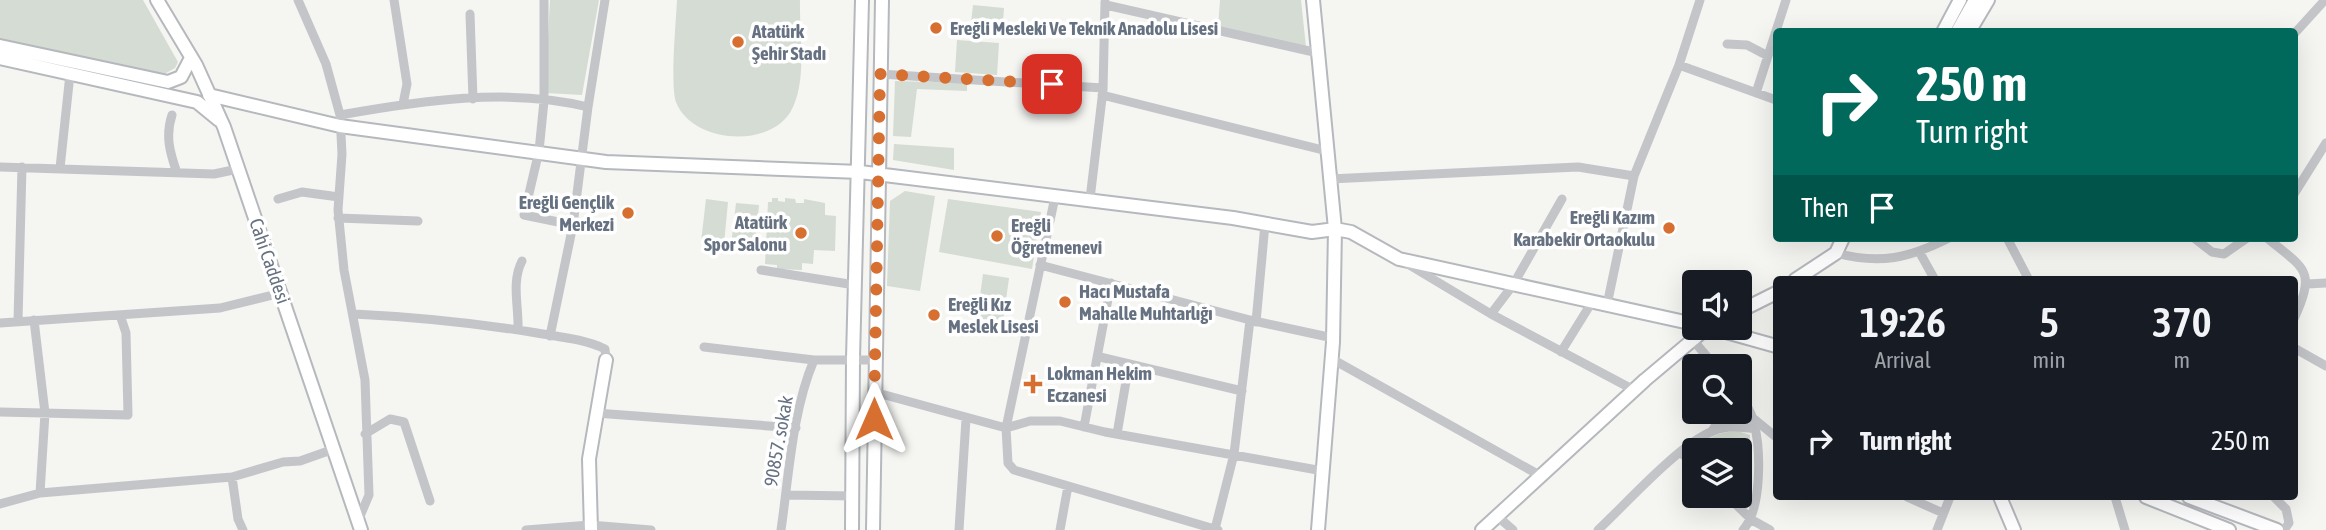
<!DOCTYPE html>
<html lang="en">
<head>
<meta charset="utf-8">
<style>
	body { margin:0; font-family:"Asap Condensed",sans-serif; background:#242831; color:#f1f3f6; height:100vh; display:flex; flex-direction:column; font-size:26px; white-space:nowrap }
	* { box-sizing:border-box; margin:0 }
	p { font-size:23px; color:#9ea1a6 }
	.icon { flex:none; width:38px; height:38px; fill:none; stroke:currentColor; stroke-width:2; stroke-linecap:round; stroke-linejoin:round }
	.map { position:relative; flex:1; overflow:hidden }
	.panel { position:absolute; left:1773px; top:276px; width:525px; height:224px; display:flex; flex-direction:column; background:#171b24; border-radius:7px; box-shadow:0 7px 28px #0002 }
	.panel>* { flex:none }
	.top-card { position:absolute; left:1773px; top:28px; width:525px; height:214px; border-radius:7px; box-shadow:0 7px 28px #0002; background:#00695c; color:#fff; overflow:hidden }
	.fabs { position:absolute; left:1682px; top:270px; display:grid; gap:14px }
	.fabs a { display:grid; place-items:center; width:70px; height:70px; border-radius:7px; background:#171b24; box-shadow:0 7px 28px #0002; font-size:35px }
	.pin { position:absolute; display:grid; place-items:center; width:60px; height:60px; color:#fff; margin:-30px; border-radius:14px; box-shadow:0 4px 10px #0006 }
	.me { position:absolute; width:77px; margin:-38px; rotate:0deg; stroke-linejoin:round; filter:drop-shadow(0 0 5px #0008) }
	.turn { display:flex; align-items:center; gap:24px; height:147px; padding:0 28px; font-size:32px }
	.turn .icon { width:91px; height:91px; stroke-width:2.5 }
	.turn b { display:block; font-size:49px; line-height:60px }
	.then { display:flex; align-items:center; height:66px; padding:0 28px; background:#0003; gap:14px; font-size:26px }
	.eta { display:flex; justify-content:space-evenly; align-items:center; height:119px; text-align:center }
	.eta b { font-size:42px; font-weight:600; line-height:49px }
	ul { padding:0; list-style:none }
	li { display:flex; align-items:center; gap:21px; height:91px; padding:0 28px }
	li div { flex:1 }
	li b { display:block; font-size:26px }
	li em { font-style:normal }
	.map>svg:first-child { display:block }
</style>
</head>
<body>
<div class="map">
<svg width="2326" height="530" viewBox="0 0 2326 530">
	<rect width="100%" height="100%" fill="#f5f5f2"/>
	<!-- green -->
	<path fill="#d5dcd3" d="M0,0H143L178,62L175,68L161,76L0,40Z
		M550,0H599L582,95L545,93Z
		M677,0H800C799,32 807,77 793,107C774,150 692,144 676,102C670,84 676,23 677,0Z
		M1220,0H1301L1306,47L1218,28Z
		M973,5L1004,8L1002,35L970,32Z
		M957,40L999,43L997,75L955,72Z
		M895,81L967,83V91L917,89L911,137L893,136Z
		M894,144L954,148V170L893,160Z
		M905,191L935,196L920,291L887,286L890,201Z
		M772,198H778V201L785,202V198L795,199L796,203H804V199L825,203V215L836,216L835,251L814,250L813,264L802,263V270L777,269V265L765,264L768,202H772Z
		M706,199L728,202L724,244L701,242Z
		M948,199L1041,212L1032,269L939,252Z
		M736,203L759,205L755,247L731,245Z
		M983,274L1009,278L1003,322L977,318Z
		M1738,431L1750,435L1747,509L1733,495H1740V450H1696C1709,436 1719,432 1738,431Z"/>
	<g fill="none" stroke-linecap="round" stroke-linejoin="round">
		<defs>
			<path id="secondary" d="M157,0L196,65L224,127L361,530
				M1313,0L1335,229L1333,342L1318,530
				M1943,32L1960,0
				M1957,32L1975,0
				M1969,32L1988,0
				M0,46L168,82L181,77L191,58
				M0,58L197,102L219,120
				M209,95L340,126L606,162L860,172L1233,218L1312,232L1335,229L1351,232L1399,259L1694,324
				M1795,280L1836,253L1843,238
				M1740,311L1776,293
				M1708,327L1776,346
				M2000,497L2014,530
				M2146,497L2229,530
				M2189,497L2277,530
				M591,530L589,459L606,360
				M852,530L853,359L862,0
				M873,530L882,0
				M1482,530L1645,380L1708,327"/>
		</defs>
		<!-- secondary casing -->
		<use href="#secondary" stroke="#b5b8bd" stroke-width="16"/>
		<!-- street -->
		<path stroke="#c3c5c9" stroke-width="9" d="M298,0L326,64L340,115L342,154L338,210L344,270L365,380L369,495L358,521
			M394,0L407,84L403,104
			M1106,5L1318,53
			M470,14L473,99
			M2294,34L2325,0
			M1727,44L1747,45L1768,56
			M1679,65L1700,0
			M880,74L1103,88
			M1756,93L1786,0
			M1102,95L1327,151
			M588,107L605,0
			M172,115C165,136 170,153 177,173
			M340,115C419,101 509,87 588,107L573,225L524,215L539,151L544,101V0
			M0,167L214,174L238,169
			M60,168L70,74
			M1330,179L1578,167L1634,176
			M2294,194L2326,143
			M1055,197L1006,428L1030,421H1060L1105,432L1323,471
			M278,199L302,192L339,197
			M1090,199L1103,90L1105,2
			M338,218L418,221
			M2007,238L2029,280
			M2194,238L2212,252L2224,254L2247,238
			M2267,238C2306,270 2316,270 2294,319
			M1836,253C1880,265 1909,258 1949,238
			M1920,253L1935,280
			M1406,263L1491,314L1634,390
			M1040,265L1250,320L1333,338
			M761,270L855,285
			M2307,284L2326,283
			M1607,305L1634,176L1679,65L1776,100
			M354,314C416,317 476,323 537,333C560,337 584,339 605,349L606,360
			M1491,314L1513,285L1562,199
			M34,320L45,413L40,493
			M18,321L22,167
			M1256,322L1265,224
			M0,323L220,308L281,293
			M518,330C519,307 511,282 522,261
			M550,336L573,225
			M1692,339L1715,366
			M704,347L814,360H874
			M2294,348L2326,366
			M1561,352L1592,302
			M1100,357L1242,391
			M1332,359L1541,476
			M874,392L1006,428L1008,463L1014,470L1218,530
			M1740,393C1745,403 1752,412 1754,423C1761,450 1762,509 1743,530
			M0,412L128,415L126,333L120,315
			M596,413L796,428
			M1754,419L1776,437
			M1084,427L1111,283
			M1712,431L1725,411
			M365,434L390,419L404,422L430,501
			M1117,434L1129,364
			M1681,453L1694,464
			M232,477L238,519L243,530
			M786,495L853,496
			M1726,495L1752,520L1770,530
			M1907,497L1943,513
			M2115,497L2125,530
			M2274,497L2286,509L2289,523L2284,530
			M0,504L40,493L232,477L283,462L300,461L334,449
			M1497,516L1513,530
			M1215,529L1234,454L1250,320
			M526,530L590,525L651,530
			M781,530C789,475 792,412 814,360
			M959,530L966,419
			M1060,530L1068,486
			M1598,530C1627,503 1678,445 1713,431C1727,425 1741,427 1756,429
			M1937,530L1950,497"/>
		<!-- secondary -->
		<use href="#secondary" stroke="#fff" stroke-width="12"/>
	</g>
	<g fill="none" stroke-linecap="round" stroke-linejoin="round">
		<!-- route -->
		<path stroke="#d76f30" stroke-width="12" stroke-dasharray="0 21.6" d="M874,419L880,74L1052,84"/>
	</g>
	<!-- markers -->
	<g fill="#d76f30" stroke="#fff" stroke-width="2.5">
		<circle cx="936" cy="28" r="7"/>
		<circle cx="738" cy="42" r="7"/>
		<circle cx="628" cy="213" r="7"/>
		<circle cx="1669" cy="228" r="7"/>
		<circle cx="801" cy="233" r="7"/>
		<circle cx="997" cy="236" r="7"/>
		<circle cx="1065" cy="302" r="7"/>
		<circle cx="934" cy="315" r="7"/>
		<path d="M1029.5 373.5h7v7h7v7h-7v7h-7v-7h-7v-7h7z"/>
	</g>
	<g text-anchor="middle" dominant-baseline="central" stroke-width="7" stroke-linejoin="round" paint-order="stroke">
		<!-- poi labels -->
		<g font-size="19" font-weight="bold" fill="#667181" stroke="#fff" text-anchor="start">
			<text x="950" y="28">Ereğli Mesleki Ve Teknik Anadolu Lisesi</text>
			<text x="752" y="31">Atatürk<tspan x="752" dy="22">Şehir Stadı</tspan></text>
			<text x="614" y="202" text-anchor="end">Ereğli Gençlik<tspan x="614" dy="22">Merkezi</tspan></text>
			<text x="1655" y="217" text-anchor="end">Ereğli Kazım<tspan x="1655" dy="22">Karabekir Ortaokulu</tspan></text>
			<text x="787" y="222" text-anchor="end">Atatürk<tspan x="787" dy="22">Spor Salonu</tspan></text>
			<text x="1011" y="225">Ereğli<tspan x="1011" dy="22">Öğretmenevi</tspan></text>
			<text x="1079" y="291">Hacı Mustafa<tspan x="1079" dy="22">Mahalle Muhtarlığı</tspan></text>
			<text x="948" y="304">Ereğli Kız<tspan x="948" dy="22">Meslek Lisesi</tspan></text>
			<text x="1047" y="373">Lokman Hekim<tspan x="1047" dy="22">Eczanesi</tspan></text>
		</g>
		<!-- street labels -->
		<g font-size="19" fill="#667181" stroke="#fff">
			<text transform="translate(270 261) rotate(71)">Cahi Caddesi</text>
			<text transform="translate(778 441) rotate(-80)">90857. sokak</text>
		</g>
	</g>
</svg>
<div class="fabs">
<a><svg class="icon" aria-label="sound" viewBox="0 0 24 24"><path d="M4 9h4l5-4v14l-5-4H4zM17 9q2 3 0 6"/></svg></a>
<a><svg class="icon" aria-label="search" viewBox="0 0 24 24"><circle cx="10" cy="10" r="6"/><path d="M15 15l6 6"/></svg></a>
<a><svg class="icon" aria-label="layers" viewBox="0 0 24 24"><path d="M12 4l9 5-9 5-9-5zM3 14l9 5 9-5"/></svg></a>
</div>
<div class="pin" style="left:1052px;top:84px;background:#d93025"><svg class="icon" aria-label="arrive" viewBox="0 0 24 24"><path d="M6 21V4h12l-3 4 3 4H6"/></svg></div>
<svg class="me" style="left:874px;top:419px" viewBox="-20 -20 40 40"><path d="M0-17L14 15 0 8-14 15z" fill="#d76f30" stroke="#fff" stroke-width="4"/></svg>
<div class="top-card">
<div class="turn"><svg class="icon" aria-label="right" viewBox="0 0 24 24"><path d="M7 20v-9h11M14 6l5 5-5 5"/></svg><div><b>250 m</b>Turn right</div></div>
<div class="then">Then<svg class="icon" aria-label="arrive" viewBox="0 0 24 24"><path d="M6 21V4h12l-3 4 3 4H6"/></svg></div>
</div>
<section class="panel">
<div class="eta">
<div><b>19:26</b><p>Arrival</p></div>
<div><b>5</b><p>min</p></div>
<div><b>370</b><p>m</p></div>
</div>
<ul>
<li><svg class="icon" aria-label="right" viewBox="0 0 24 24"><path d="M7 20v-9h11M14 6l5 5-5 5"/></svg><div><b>Turn right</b></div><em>250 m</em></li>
</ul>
</section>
</div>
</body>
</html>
